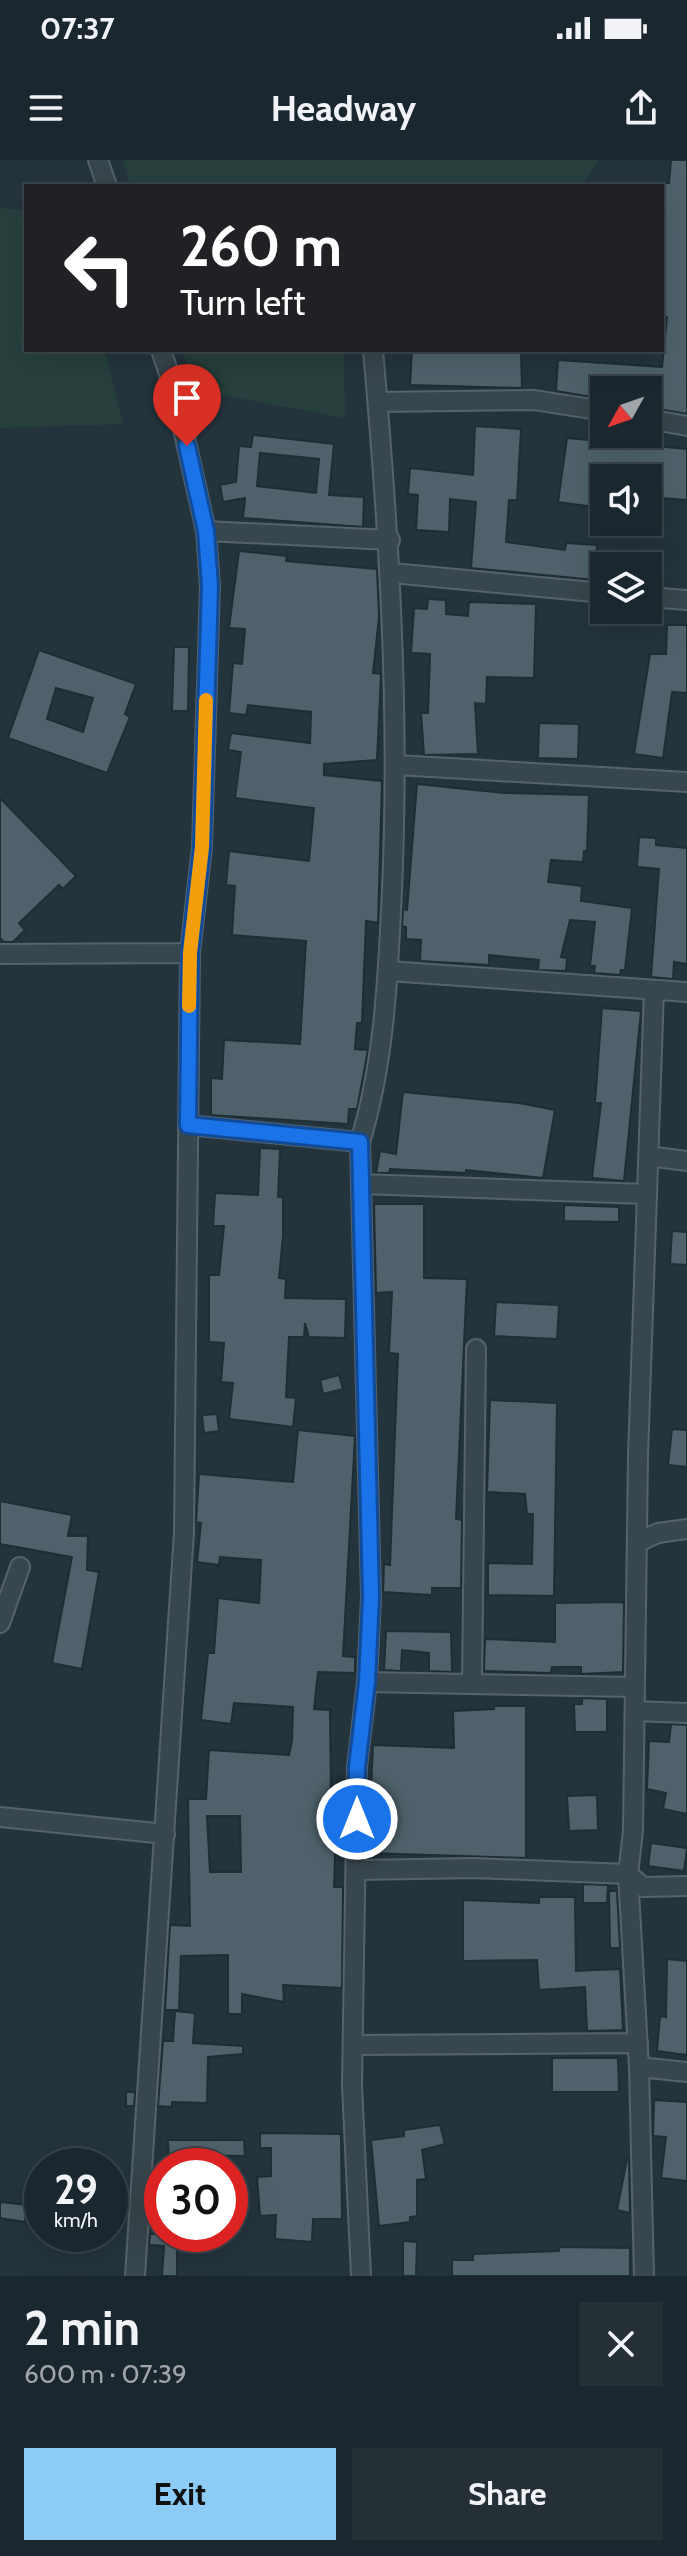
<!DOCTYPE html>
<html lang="en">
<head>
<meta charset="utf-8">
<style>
	body { margin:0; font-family:Cabin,sans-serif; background:#242f36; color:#f1f3f6; height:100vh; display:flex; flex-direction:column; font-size:30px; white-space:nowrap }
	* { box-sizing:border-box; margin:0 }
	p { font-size:26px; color:#a0a5aa }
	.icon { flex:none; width:44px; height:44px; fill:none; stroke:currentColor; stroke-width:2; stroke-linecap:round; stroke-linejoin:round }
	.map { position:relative; height:2116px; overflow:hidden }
	.details { display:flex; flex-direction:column; background:#1b272e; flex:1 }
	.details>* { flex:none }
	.hud { position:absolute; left:24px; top:24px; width:640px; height:168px; border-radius:0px; box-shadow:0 8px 32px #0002,0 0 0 2px #39444a; background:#202124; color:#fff; overflow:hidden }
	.needle { width:52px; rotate:230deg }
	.tools { position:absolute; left:590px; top:216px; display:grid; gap:16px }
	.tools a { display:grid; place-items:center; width:72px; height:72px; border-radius:0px; background:#1b272e; box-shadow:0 8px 32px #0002,0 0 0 2px #39444a; font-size:40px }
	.speed { position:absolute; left:24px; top:1988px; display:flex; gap:16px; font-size:40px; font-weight:700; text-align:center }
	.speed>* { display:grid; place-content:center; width:104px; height:104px; border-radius:50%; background:#1b272e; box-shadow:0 8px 32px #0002,0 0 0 2px #39444a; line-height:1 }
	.speed small { font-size:20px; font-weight:400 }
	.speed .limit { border:12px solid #d22; background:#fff; color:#111 }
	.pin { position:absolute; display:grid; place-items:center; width:68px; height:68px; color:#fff; margin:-82px -34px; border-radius:50% 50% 50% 0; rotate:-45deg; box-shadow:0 0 8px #0007 }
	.pin .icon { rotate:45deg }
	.me { position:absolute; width:88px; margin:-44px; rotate:0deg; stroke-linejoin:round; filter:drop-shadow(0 0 6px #0008) }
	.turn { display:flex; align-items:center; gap:28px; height:168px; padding:0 24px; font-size:36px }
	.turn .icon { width:104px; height:104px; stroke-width:2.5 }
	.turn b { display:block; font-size:56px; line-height:68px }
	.round { display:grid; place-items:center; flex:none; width:84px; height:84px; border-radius:0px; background:#242f36 }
	.headline { display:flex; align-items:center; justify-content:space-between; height:136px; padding:0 24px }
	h1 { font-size:48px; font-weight:700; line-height:60px }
	.button { display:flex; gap:16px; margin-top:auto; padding:16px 24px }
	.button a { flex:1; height:92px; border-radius:0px; background:#8cccf6; color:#111; font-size:32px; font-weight:700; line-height:92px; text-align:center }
	.button a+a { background:#242f36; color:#f1f3f6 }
	.status { display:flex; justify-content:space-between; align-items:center; height:56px; padding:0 40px; background:#1b272e; direction:ltr }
	.status svg { height:22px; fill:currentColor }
	header { display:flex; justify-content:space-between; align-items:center; height:104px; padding:0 24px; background:#1b272e; font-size:36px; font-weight:700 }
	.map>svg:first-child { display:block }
</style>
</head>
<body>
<div class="status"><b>07:37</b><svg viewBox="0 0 49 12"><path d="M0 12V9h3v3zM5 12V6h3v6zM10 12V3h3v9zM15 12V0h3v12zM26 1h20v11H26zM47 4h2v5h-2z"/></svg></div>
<header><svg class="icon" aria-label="menu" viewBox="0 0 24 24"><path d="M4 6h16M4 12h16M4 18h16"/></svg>Headway<svg class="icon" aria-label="share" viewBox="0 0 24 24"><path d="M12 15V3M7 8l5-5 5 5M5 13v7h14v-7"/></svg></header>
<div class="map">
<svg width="687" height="2116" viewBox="0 0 687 2116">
	<rect width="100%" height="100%" fill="#24343d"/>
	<!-- green -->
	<path fill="#27403d" d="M123,0H598L582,26H130Z
		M0,48L26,50V190H105L123,264L0,268Z
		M181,190H344L345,258L201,231Z"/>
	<!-- building -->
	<path fill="#4f626b" stroke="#1f2d34" stroke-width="2" fill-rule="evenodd" d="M671,0H687V254L648,247V230H604V239L556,231L558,200L662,207L667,157H662V23H669Z
		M412,190H521L522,228L410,225Z
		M475,266L521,269L517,340H509L506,382L565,390L566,383L597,385L595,420L471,408L476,342L450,339L449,372L416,370L418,335L408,334L410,308L473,315Z
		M253,275L334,284L329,335L364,337L363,367L243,358L245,338L223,342L220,325L236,322L239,286L251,287ZM260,293L319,299L316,333L257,326Z
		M567,278L687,289V340L648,337V318H599L594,347L558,342Z
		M239,391L287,396L286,401L377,409L379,457L373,513L381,514L377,600L324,604V615L382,621L378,763L366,761L362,863H357L355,889L368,890L357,949H349L348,964L211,955V918L222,919L224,880L300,884L306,781L232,775L235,726L226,725L229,691L309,701L314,648L235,638L241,592L228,590L231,573L310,583L311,552L248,545L246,555L229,553L233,503L242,504L245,469L229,468Z
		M428,439L446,440V454L468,456L469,442L536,444L534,518L487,517L486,544L475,543L478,594L424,595L421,553H428L430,494L411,493L414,448L427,449Z
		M667,465H687V533L672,532L663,598L634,594L650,494H666Z
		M174,487H189L188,551H172Z
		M39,490L136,524L125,554L130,557L107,613L8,578ZM56,528L93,538L83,572L47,559Z
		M539,563L579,564L578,599L538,598Z
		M417,624L504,633L589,635L587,691H584L583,702L551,700L548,722L582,726L581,741L632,748L625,810H621L620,815L594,813L595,806H590L595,762L570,760L561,797L567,798L566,811L538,810L539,800L489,795V805L420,801L421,780L406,779V767L402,766L403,749L407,750Z
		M0,638L76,716L63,729L59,725L19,763L25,770L13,782H4L0,778Z
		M639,677L656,678V685L687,688V804L674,802L673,819L651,817L659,709L637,707Z
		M602,848L641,851L624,1021L592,1018L601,943H595Z
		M403,932L519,943L555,950L543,1018L466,1010V1013L390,1009L389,1013H376L380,991L396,994Z
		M260,988L280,989L278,1037H283V1076L279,1118L286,1119L285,1138L346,1139L345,1178L309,1177L305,1163L304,1177H289L286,1237L296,1238L293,1267L229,1259L233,1223L221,1222L224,1183L209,1182V1115H219L224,1066H213L215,1033L258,1035Z
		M374,1044H424V1118L467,1119L456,1359L462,1360L461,1428H432V1435L383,1432L384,1404L390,1405L398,1194L389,1193L392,1132L376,1133Z
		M564,1045L619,1047V1062L564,1061Z
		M672,1071L687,1072V1105L670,1104Z
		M496,1142L559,1145L557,1179L494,1176Z
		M339,1215L343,1229L323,1234L320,1220Z
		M490,1240L557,1243L554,1436L488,1435V1403L532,1404L533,1354H527L525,1334L487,1332Z
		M217,1254L219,1271L204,1273L202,1255Z
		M672,1269L687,1270V1307L668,1305Z
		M298,1270L355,1276L343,1496L355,1497V1513L318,1512L314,1549L330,1550L331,1639H337L334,1727H343L342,1828L283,1825L284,1842L242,1834V1854H228V1795L181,1796L179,1850H165L170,1765L190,1766L188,1639H206L209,1590L289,1595L292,1581L293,1547L234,1543L231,1564L201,1560L208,1493H214L218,1438L259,1443L261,1400L220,1397L219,1405L197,1402L201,1363L196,1362L199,1314L293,1322ZM207,1656H240L241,1712H210Z
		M0,1341L72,1355L68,1376H88L87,1410L99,1412L82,1509L52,1503L72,1397L0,1384Z
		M624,1442L623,1512L581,1514V1507H552L551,1513L484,1511L485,1479L555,1482V1443Z
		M386,1471L451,1472L452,1512L429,1511V1493L402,1490L401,1511L384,1510Z
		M582,1538L607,1539V1572H575L574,1544H582Z
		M494,1546H526V1698L368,1693L373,1585L454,1588L453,1551L494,1549Z
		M671,1564L687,1565V1654L663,1649L666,1633L647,1629L649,1581L669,1582Z
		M597,1635L598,1670L569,1671L567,1636Z
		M651,1683L687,1688L684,1711L648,1706Z
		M583,1724L608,1725L607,1743H583Z
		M609,1731H617L620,1788H610Z
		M539,1737H575L576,1811L620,1809L623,1870L587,1871L585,1827L539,1830L537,1800L463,1801V1740L539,1743Z
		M667,1799L687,1801V1895L657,1891L660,1856L666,1857Z
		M175,1851L195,1853L193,1883L243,1886V1894L208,1897L207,1943L172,1942V1947L158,1946L163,1881H173Z
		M552,1898H618L619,1932H552Z
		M126,1932H135L134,1946H126Z
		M654,1940L687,1942V2021L661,2018L666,1977L653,1976Z
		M440,1965L445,1984L422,1990L426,2019L417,2020V2056L410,2057V2062L379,2066L371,1980L404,1976V1970Z
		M260,1973L341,1974L342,2059H313L312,2082L275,2079L276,2055L260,2056L257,2017L271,2016V1988H260Z
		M168,1980H244L245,1996L188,1995V2006H169Z
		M627,1999H629L630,2053L617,2050Z
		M0,2042L27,2045L25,2062L0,2058Z
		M150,2074H192L191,2088L177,2087V2116H162L164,2086L149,2085Z
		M403,2081L417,2082L416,2116H403Z
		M559,2087L630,2088V2116H452V2100H473V2094L559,2091Z"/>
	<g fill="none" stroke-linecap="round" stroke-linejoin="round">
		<defs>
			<path id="minor" d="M98,0L107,26
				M378,242L534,240L604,251
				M648,259L687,266
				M206,371L390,380
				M392,413L604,433
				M648,437L687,440
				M397,605L687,622
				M0,794L190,793
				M388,811L687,832
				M188,965L360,982
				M648,996L687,1001
				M361,1024L646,1034
				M638,1382L658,1373L687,1369
				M0,1463L20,1407
				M367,1522L633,1527
				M472,1523L476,1189
				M635,1551L687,1553
				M0,1657L165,1674
				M358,1710L474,1708L628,1714L643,1727L687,1726
				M354,1885L638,1883
				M639,1907L687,1912
				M135,2116L184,1372L190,793L202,687L210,426L206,371L174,229L161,190
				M361,2116L352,1925L357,1607L367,1522L371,1437L360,982C385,901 388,814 392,730C400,549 389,371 373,190
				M644,2116L639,1907L628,1714L633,1671L638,1296L654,830"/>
		</defs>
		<!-- minor casing -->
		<use href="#minor" stroke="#56636b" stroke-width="22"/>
		<!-- minor -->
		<use href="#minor" stroke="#38464d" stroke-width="18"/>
	</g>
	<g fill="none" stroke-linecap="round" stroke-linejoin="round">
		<defs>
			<path id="route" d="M187,286L206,371L210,426L202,687L190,793L188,965L360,982L371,1437L367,1522L357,1607V1659"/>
		</defs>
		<!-- route casing -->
		<use href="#route" stroke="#114b97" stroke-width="20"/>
		<!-- route -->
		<use href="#route" stroke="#1a73e8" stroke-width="14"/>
		<!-- slow -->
		<path stroke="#f59e0b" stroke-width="14" d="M189,846L190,793L202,687L206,540"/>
	</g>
</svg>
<div class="tools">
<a><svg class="needle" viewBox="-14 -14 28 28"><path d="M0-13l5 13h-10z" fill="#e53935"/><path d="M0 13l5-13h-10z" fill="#a0a5aa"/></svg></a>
<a><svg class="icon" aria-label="sound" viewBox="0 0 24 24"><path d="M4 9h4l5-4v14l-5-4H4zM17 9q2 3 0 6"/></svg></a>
<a><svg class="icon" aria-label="layers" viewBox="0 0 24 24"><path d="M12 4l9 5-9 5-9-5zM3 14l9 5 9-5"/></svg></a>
</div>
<div class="speed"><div>29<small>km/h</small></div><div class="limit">30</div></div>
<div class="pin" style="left:187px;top:286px;background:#d93025"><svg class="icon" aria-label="arrive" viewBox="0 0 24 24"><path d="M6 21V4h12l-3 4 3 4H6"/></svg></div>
<svg class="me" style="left:357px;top:1659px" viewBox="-20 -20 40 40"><circle r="17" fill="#1a73e8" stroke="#fff" stroke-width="3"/><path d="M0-11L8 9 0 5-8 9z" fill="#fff"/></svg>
<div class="hud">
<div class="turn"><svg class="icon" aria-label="left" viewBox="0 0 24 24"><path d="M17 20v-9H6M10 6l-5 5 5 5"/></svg><div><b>260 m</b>Turn left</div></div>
</div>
</div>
<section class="details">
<div class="headline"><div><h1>2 min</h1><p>600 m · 07:39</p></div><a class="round"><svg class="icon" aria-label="close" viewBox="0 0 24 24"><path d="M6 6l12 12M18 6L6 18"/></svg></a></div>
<div class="button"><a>Exit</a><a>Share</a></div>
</section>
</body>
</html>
